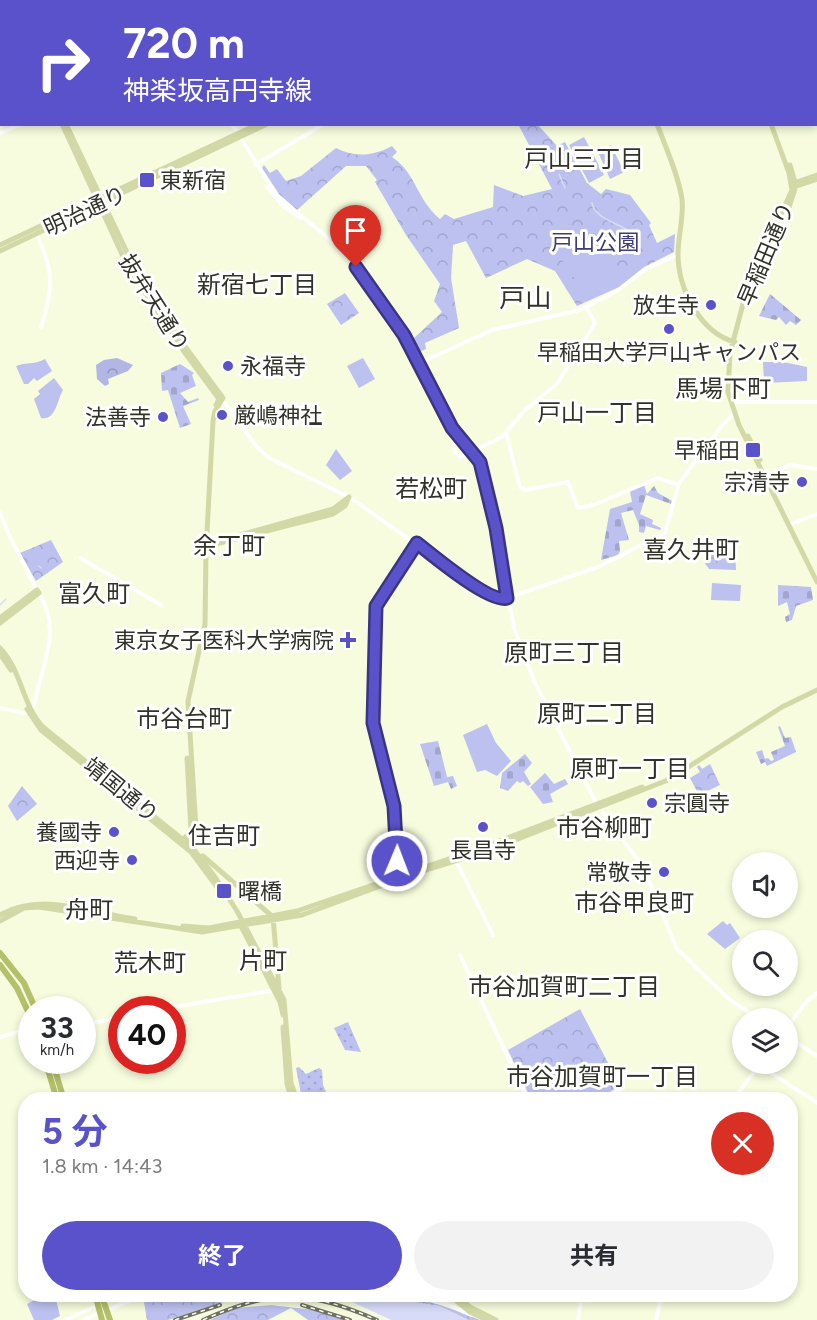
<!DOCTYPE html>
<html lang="ja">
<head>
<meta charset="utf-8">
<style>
	body { margin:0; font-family:Figtree,"Noto Sans JP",sans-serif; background:#f2f2f3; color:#2b2b33; height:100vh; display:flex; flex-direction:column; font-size:22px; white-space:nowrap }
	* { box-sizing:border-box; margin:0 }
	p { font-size:20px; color:#7c7c81 }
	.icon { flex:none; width:33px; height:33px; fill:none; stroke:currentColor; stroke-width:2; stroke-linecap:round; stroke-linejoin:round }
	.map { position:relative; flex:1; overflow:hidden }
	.sheet { position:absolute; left:18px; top:1092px; width:780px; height:210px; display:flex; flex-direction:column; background:#fff; border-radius:24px; box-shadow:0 3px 9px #0003 }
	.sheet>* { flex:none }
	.top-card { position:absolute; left:0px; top:0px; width:818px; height:126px; box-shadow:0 3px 9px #0003; background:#5952ca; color:#fff; overflow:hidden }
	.tools { position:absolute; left:732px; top:852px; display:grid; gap:12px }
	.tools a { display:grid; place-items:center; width:66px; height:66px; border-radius:50%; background:#fff; box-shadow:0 3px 9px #0003; font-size:30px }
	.speed { position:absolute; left:18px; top:996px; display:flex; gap:12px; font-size:30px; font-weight:700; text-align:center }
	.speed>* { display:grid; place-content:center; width:78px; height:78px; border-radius:50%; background:#fff; box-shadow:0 3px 9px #0003; line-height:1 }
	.speed small { font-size:15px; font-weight:400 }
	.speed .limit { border:9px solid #d22; background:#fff; color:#111 }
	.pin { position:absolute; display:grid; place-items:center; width:51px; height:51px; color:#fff; margin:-62px -26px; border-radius:50% 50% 50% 0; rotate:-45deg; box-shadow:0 0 6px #0007 }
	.pin .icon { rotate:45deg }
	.me { position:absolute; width:66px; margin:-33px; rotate:1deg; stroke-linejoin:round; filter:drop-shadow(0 0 4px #0008) }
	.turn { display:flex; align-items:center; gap:21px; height:126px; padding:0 24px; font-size:27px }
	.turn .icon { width:78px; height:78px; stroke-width:2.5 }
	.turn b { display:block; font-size:42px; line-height:51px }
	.round { display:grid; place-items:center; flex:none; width:63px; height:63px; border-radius:32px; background:#f2f2f3 }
	.head { display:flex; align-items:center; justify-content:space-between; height:102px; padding:0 24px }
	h1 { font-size:36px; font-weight:700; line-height:45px; color:#5952ca }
	.cta { display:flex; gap:12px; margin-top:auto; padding:12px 24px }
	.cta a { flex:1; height:69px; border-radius:36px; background:#5952ca; color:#fff; font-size:24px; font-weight:700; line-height:69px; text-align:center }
	.cta a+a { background:#f2f2f3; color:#2b2b33 }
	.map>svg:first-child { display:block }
</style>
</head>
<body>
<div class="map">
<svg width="817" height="1320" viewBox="0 0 817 1320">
	<defs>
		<pattern id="grass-dots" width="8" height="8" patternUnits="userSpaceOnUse" patternTransform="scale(1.5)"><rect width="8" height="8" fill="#bcc1ef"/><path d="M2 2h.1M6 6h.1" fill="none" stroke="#a2a6cd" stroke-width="1.8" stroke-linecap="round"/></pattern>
		<pattern id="forest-crowns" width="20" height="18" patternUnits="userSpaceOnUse" patternTransform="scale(1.5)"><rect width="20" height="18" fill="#b1b6e4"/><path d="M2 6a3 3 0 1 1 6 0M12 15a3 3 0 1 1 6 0" fill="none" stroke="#9195b9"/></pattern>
		<pattern id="cemetery-stones" width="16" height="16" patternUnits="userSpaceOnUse" patternTransform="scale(1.5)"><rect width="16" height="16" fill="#bcc1ef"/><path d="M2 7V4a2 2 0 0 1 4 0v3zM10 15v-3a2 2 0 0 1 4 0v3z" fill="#a2a6cd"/></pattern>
		<pattern id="park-crowns" width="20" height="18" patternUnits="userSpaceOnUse" patternTransform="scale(1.5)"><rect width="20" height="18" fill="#bcc1ef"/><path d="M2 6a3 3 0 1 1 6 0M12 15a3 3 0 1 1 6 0" fill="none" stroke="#a2a6cd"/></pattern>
	</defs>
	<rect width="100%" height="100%" fill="#f6fcdd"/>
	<!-- grass -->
	<path fill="url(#grass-dots)" d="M348,1022L361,1052L345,1050L334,1028Z
		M299,1067L306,1074L319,1068L322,1070L323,1085L329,1099H302L296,1068Z"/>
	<!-- forest -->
	<path fill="url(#forest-crowns)" d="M117,358L133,365L128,371L108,379L109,384L105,386L97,379L96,365L104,360Z"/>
	<!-- cemetery -->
	<path fill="url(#cemetery-stones)" d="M770,294L801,320L796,325L790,321L786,325L779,317L776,320L759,316Z
		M180,364L194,373L192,375L196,386L180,393L188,402L198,398L199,400L183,406L191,424L180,428L168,390L162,391L161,373Z
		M644,485L647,494L654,486L658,493L672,501L671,504L646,495L640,514L653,520L652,524L661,528L660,530L646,526L644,533L639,532V525L633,510L621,513L629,540L619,541L620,551L618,555L601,560L610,509L632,502L630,491Z
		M778,585L811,587L813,600L796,606L792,620L786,622L785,617L790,614L787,602L778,606Z
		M780,726L785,738L791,737L796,752L767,766L765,762L761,764L756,752L762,750L765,759L768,758L771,761L774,760L771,752L785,746L778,727Z
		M438,741L447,777L443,778L453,776L457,786L451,789L448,782L434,786L420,744Z
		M525,754L532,763L524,772L531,784L528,786L523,781L520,783L517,781L508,791L500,788L502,773Z
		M545,773L554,784L565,779L568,784L550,794L553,802L543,804L530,787Z"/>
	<!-- park -->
	<path fill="url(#park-crowns)" d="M522,125H538L557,146L565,142L587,183L601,194L606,189L630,195L651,223L649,225L657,243L675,234L674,252L644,267L619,287L577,306L555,271L527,259L486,278L466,241L453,245L451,278L459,328L425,343L426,349L419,352L413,339L442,312L434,301L440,284L406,235L375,182L377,180L366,166H346L297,210L279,194L262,168L264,165L270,173L277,169L286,181L301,176L336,148C356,158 373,156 392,146L397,152L392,157C417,174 416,199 440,219L445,214L454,219L493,207L494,185L523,196L552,189L519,126Z
		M345,293L359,313L341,325L327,304Z
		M51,540L63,562L36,581L20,553Z
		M714,544L735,548L736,570L709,569L705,563L706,550L712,549Z
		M710,764L720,785L699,795L690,778L700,772L697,767L699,765L702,769Z
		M22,786L37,804L17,821L8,806Z
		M580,1009L620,1086L598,1099H531L508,1050Z
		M146,1294L244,1295L168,1320H147L143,1296Z
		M368,1295C412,1295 440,1303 480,1320H468L439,1306Z
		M271,1305L314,1310L345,1320H308L291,1308L268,1320H210L235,1308Z"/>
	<!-- pitch -->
	<path fill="#bcc1ef" d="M584,137L604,175L589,183L569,145Z
		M611,145L624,172L610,179L598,152Z
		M353,207L381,239L362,251L341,226Z
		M590,247L605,254L622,274L589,300L562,260Z
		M363,358L375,379L359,388L347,366Z
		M45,359L52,371L37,381L34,378L28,384H24L16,366C26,362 35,365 45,359Z
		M763,362H783L807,367V381L764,383Z
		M54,378L63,390C57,400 56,421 41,418L34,399L40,394L38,391Z
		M336,449L352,471L340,480L326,465Z
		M712,583L741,585L740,601L711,600Z
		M487,724L496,743L511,761L497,776L485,770L477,772L463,735Z
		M723,921L727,925L730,923L740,938L725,949L707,934Z
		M44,1295H55L60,1316L52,1320H34L27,1304Z"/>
	<!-- water -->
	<path fill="#d8dbf8" d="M365,1294L439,1306L468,1320H391L337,1295Z"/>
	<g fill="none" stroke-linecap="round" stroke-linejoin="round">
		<!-- stream -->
		<path stroke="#d8dbf8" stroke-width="1.5" d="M559,174L565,188
			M592,203C595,218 617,223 629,231
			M39,566L41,568
			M0,605L6,599"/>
		<!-- secondary -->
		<path stroke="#fff" stroke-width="4" d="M164,0L165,2
			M423,0L424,2
			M232,124L277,196L332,241L356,267L404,335L451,428L477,455L495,524L514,628L535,683L596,803L643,867L677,949L730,1000L758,1018
			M0,133L22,124
			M255,165L324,124
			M267,187L284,207L301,218
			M36,233C54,270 54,288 41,327
			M420,363L492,330L580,310L617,291L646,269L678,255
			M220,400L225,403L256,446L269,458L349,497L463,577L501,600L598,567L665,533L679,483L721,427L735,412
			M731,402H817
			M452,429L455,452L461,457L502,437L525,410L557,384L595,323L586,307
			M506,433L520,487L525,490L568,482L578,508L593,505L658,478L678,485
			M765,477L790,465L817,469
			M0,512L8,533L37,590
			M789,525L817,514
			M80,558L161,605
			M0,708L24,713L31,710L34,706C41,666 63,632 39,593
			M456,861L493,935
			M401,878L397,863L394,806L373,727L376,605L417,543
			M460,955L528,1100
			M155,1010L276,990
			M82,1025L122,1017
			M788,1026L806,1002L817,993
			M0,1037L32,1028
			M788,1037L817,1056
			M759,1065L817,1103
			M603,1100L623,1088
			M733,1100L760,1064
			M408,1294L449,1305L471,1315
			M421,1294L441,1298L450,1296
			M65,1320L123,1294
			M83,1320L145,1294
			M578,1320L582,1294
			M656,1320L662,1294"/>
		<!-- primary -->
		<path stroke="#d3d9a6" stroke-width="5" d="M608,0L609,2
			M497,2L500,0
			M505,2L508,0
			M749,2V0
			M0,29L2,31
			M0,35L2,37
			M62,124L127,265L185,353L219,399L216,405
			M66,124L134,267L184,345L223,398L215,411L213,421L206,551L205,624L188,701L196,829L184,846
			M657,124C666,148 678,174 682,199C684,218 678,236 678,254C678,288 700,333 735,342
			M771,124L789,173L792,190L747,289L730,353L728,392L739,425L817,582
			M794,183L817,175
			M794,187L817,179
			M788,210L796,186L790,165
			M0,245L258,124
			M0,251L267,124
			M748,436L760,460
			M204,545L333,509L349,497
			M204,547L333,514L345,506L349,497
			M0,618L37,590L39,593L0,623
			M0,648C22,671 22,705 43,727L192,847L215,877L237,911L284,1000L291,1083L297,1100
			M0,654L11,670
			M27,709L41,730L191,852L223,895
			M181,843L191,830L187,758
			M203,856L273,917L279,988
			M0,915C41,891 91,913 135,919
			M0,921L24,908L39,907L202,932L302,915L413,874L490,850L668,780L782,707L817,690
			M183,926L209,928L297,911L489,845L642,787
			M241,926L280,1002L283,1015
			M283,1027L287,1084L292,1100
			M448,1294L470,1312L487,1320
			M455,1294L470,1307L496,1320"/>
		<!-- highway -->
		<path stroke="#b5c06b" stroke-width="6" d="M0,953L24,983L36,1010
			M0,965L17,988L32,1020
			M45,1060L57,1100
			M52,1060L64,1100
			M95,1294L102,1320
			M101,1294L110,1320"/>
		<defs>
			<path id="rail" d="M302,1305L350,1320
				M175,1320L220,1305
				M203,1320C272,1289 308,1290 377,1320"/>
		</defs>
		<!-- rail casing -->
		<use href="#rail" stroke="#707261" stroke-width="4"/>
		<!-- rail -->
		<use href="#rail" stroke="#fff" stroke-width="1.5" stroke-dasharray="4.5" stroke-linecap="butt"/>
	</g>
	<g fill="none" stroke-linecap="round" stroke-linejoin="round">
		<defs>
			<path id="route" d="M356,267L404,335L452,428L480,462L496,528L507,598C491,604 432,555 417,543L376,606L373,723L394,806L397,861"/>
		</defs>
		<!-- route casing -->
		<use href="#route" stroke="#3a3583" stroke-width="15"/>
		<!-- route -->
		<use href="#route" stroke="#5952ca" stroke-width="10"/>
	</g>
	<!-- markers -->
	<g fill="#5952ca" stroke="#fff" stroke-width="2">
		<rect x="139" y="172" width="16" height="16" rx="3"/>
		<circle cx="711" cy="305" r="6"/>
		<circle cx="669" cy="329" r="6"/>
		<circle cx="228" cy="366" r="6"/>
		<circle cx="222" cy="415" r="6"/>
		<circle cx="163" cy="417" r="6"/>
		<rect x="745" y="442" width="16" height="16" rx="3"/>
		<circle cx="802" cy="482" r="6"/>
		<path d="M345 631h6v6h6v6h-6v6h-6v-6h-6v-6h6z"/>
		<circle cx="652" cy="803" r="6"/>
		<circle cx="483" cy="827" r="6"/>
		<circle cx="114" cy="832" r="6"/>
		<circle cx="132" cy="860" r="6"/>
		<circle cx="664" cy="872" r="6"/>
		<rect x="216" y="883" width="16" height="16" rx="3"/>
	</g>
	<g text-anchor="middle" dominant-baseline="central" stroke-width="6" stroke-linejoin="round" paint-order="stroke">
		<!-- poi labels -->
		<g font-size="22" fill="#323328" stroke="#fff" text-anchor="end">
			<text x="160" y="180" text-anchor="start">東新宿</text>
			<text x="699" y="305">放生寺</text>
			<text x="669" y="352" text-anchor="middle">早稲田大学戸山キャンパス</text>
			<text x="240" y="366" text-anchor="start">永福寺</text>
			<text x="234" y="415" text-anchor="start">厳嶋神社</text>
			<text x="151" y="417">法善寺</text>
			<text x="740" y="450">早稲田</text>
			<text x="790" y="482">宗清寺</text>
			<text x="334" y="640">東京女子医科大学病院</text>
			<text x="664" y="803" text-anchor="start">宗圓寺</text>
			<text x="102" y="832">養國寺</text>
			<text x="483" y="850" text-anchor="middle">長昌寺</text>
			<text x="120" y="860">西迎寺</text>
			<text x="652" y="872">常敬寺</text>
			<text x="238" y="891" text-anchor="start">曙橋</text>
		</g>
		<!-- street labels -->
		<g font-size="22" fill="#323328" stroke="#fff">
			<text transform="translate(85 211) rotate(-25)">明治通り</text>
			<text transform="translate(766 254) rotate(-67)">早稲田通り</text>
			<text transform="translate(154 303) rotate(58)">抜弁天通り</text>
			<text transform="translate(121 790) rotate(39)">靖国通り</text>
		</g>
		<!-- park labels -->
		<g font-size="22" fill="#3c3d77" stroke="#fff">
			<text x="595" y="242">戸山公園</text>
		</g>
		<!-- neighbourhood labels -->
		<g font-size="24" fill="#323328" stroke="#fff">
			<text x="584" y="158">戸山三丁目</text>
			<text x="257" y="284">新宿七丁目</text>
			<text x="723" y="388">馬場下町</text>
			<text x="597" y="412">戸山一丁目</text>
			<text x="431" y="488">若松町</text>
			<text x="229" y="545">余丁町</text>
			<text x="691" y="549">喜久井町</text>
			<text x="94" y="593">富久町</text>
			<text x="564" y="652">原町三丁目</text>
			<text x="597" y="713">原町二丁目</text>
			<text x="184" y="718">市谷台町</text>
			<text x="630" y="768">原町一丁目</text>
			<text x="604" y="827">市谷柳町</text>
			<text x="224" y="835">住吉町</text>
			<text x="634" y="902">市谷甲良町</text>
			<text x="89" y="909">舟町</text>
			<text x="263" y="960">片町</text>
			<text x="150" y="962">荒木町</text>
			<text x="564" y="986">市谷加賀町二丁目</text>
			<text x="602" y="1076">市谷加賀町一丁目</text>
		</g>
		<!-- quarter labels -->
		<g font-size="26" fill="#323328" stroke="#fff">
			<text x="525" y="298">戸山</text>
		</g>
	</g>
</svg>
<div class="tools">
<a><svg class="icon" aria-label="sound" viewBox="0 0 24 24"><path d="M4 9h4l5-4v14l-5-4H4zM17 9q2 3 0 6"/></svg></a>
<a><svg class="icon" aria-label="search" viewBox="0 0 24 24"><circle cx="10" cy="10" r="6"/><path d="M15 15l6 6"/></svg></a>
<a><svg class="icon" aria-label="layers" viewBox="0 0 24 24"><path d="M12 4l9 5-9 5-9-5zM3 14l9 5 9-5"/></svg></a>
</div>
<div class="speed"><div>33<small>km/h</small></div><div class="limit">40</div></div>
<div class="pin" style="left:356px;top:267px;background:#d93025"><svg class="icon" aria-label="arrive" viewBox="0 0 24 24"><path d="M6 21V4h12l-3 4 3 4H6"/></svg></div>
<svg class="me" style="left:397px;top:861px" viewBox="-20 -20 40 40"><circle r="17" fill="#5952ca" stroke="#fff" stroke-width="3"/><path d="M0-11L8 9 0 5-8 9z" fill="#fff"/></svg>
<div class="top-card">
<div class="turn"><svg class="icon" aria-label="right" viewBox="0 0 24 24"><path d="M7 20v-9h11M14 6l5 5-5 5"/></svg><div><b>720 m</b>神楽坂高円寺線</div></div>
</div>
<section class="sheet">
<div class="head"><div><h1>5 分</h1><p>1.8 km · 14:43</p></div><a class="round" style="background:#d93025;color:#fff"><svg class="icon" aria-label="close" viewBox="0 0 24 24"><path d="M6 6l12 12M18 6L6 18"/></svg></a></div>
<div class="cta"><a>終了</a><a>共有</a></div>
</section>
</div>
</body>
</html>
